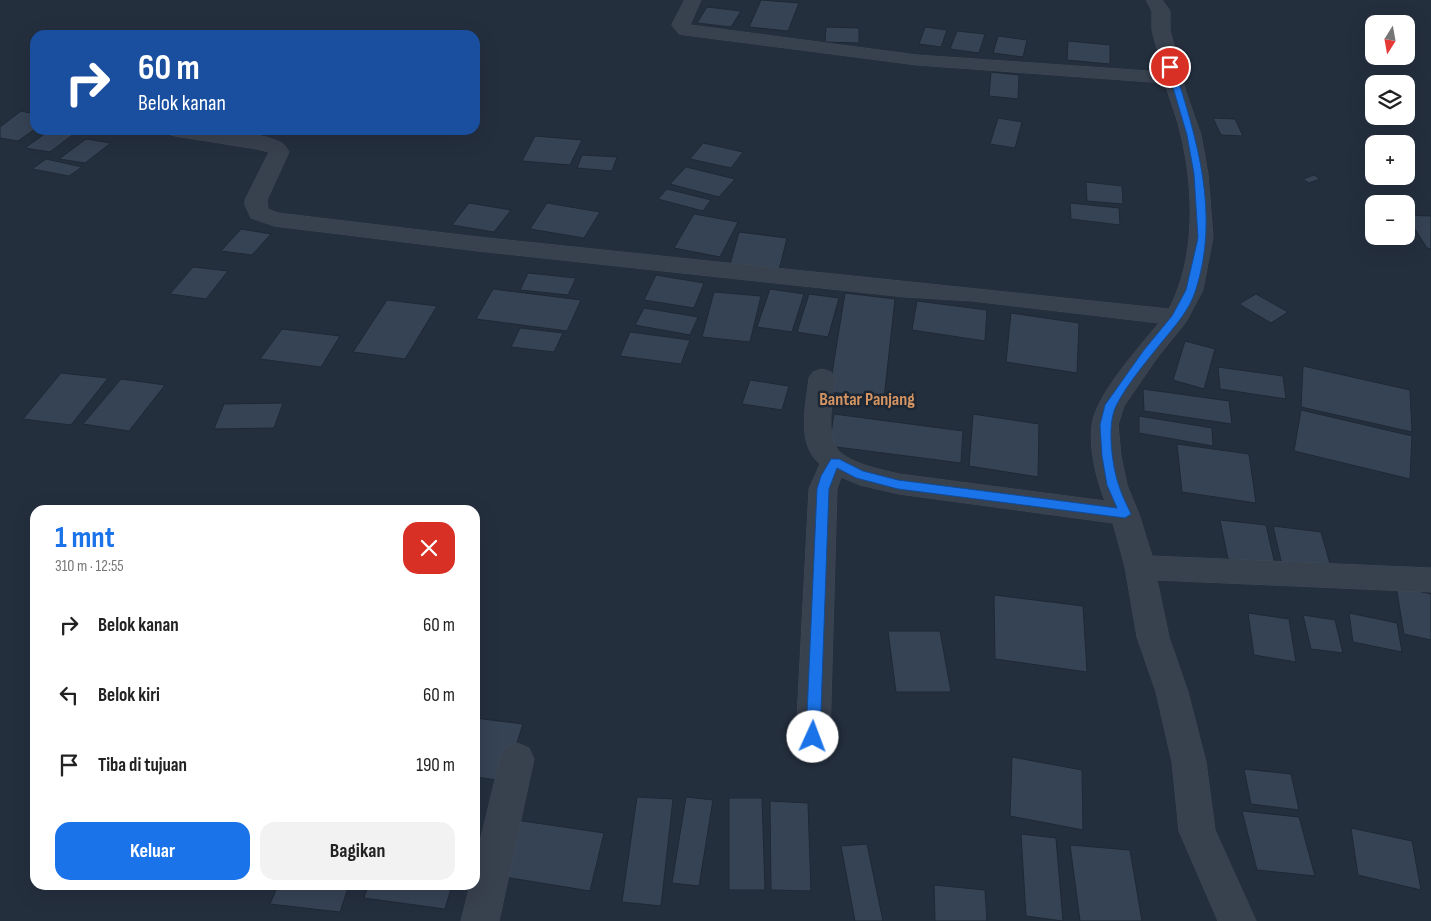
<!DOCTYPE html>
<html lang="id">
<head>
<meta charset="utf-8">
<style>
	body { margin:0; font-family:"Sofia Sans Condensed",sans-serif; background:#f2f2f2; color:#222; height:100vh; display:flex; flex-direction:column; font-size:19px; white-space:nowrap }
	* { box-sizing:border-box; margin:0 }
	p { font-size:16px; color:#767676 }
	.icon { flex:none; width:28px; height:28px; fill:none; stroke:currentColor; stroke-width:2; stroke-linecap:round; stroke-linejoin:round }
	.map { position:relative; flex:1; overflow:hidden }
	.details { position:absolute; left:30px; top:505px; width:450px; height:385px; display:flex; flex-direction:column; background:#fff; border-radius:15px; box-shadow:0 5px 20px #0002 }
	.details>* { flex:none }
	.banner { position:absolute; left:30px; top:30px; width:450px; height:105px; border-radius:15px; box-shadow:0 5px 20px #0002; background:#1a4fa0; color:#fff; overflow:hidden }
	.needle { width:32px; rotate:191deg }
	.fabs { position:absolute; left:1365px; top:15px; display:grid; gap:10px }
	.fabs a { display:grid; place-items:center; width:50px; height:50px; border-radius:10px; background:#fff; box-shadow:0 5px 20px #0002; font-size:25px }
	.pin { position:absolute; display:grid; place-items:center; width:42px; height:42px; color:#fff; margin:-21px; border:2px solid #fff; border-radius:50%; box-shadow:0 1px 5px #0007 }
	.me { position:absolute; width:55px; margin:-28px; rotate:2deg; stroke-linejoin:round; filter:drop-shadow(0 0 4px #0008) }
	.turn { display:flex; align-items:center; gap:18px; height:105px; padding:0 25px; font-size:22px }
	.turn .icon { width:65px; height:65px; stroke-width:2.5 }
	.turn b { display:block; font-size:35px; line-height:42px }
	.round { display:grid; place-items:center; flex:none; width:52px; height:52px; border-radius:15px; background:#f2f2f2 }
	.summary { display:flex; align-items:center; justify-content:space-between; height:85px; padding:0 25px }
	h1 { font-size:30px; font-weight:700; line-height:38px; color:#1a73e8 }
	.cta { display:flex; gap:10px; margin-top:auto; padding:10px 25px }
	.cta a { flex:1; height:58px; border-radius:15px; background:#1a73e8; color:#fff; font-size:20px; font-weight:700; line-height:58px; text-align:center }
	.cta a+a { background:#f2f2f2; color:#222 }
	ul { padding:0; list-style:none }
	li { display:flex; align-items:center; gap:15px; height:70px; padding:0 25px }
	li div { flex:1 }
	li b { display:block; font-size:19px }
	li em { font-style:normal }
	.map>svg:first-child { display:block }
</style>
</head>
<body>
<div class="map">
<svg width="1431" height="921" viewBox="0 0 1431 921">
	<rect width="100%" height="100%" fill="#242f3e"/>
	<!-- building -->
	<path fill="#364354" stroke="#1f2835" d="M761,0L799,3L788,31L749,27Z
		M707,7L741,11L731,27L697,23Z
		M826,27L859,28V43L825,42Z
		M925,27L947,30L941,47L919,44Z
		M957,31L985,34L979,53L950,49Z
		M998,36L1027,40L1023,57L993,53Z
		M1068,41L1110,45V64L1067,60Z
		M991,72L1019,75L1018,99L989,96Z
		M21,111L35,114V129L18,141L0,138V127Z
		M998,118L1022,122L1015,148L990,144Z
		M1213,118L1235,119L1243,136L1221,135Z
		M50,130H79L50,152L25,148Z
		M535,136L582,140L570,165L522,161Z
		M86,139L111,143L85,163L59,159Z
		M703,143L743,152L731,168L690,159Z
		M582,155L617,157L612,171L577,168Z
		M46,159L82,167L69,176L32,169Z
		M686,167L735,179L719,197L670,184Z
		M1314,175L1320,179L1309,183L1303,179Z
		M1086,182L1122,186L1123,204L1087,201Z
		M667,189L711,200L703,211L658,199Z
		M469,203L511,210L494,232L452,225Z
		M547,203L600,212L584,238L530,229Z
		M1070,203L1119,208L1120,225L1071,219Z
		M694,214L738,222L720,257L674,248Z
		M1406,215L1431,216V249L1427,248Z
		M241,229L271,234L252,255L221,251Z
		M739,232L787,238L779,270L730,264Z
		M193,267L228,271L206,299L170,294Z
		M528,273L576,278L568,295L520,290Z
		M656,275L704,283L694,308L644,300Z
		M493,289L581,300L567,331L476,319Z
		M770,289L804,294L792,332L757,327Z
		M714,292L761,296L750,342L702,337Z
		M845,293L895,299L884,398L829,392Z
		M809,294L839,298L828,337L797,332Z
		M1256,294L1288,312L1271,323L1239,304Z
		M387,300L437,306L405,359L353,352Z
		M917,301L987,310L985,341L912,330Z
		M644,308L698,317L690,335L635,325Z
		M1011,313L1079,323L1077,373L1006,362Z
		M520,328L563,333L554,352L511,347Z
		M282,329L340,336L321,367L260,359Z
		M630,332L690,340L681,364L620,356Z
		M1185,341L1215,349L1204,389L1173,380Z
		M1303,366L1410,390L1412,432L1301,407Z
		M1218,367L1283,376L1286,399L1220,389Z
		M61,373L108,378L71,425L23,419Z
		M121,379L165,385L129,431L83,424Z
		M750,380L789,386L782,410L742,404Z
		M1143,389L1229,401L1232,424L1144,411Z
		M283,403L274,428L214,429L224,404Z
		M1301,410L1412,436L1410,479L1294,451Z
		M834,414L963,431L961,463L829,446Z
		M973,414L1039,424L1038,477L969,466Z
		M1139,416L1212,428L1213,446L1139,433Z
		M1177,444L1249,454L1256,503L1182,492Z
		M1220,520L1266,525L1275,564L1228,559Z
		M1273,526L1321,532L1332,571L1282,565Z
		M1396,586L1431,594V640L1404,634Z
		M994,595L1083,606L1087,672L995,659Z
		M1248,613L1289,619L1296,662L1254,655Z
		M1349,613L1397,623L1402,652L1353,642Z
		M1303,615L1335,620L1343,653L1311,649Z
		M888,631H940L951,692H896Z
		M475,718L523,724L505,781L475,777Z
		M1012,757L1082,770L1083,830L1010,816Z
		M1244,769L1291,774L1299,810L1251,804Z
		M637,797L673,799L661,906L622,902Z
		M686,797L713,800L699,886L672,883Z
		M729,798H762L765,890H729Z
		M770,801L808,803L811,891L771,890Z
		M1242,811L1299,817L1315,876L1257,870Z
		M509,819L604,833L590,891L492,875Z
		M1351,828L1412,841L1421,890L1358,875Z
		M1021,834L1056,838L1063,921L1026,916Z
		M867,844L883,921H855L841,846Z
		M1070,845L1130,850L1142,921H1080Z
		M278,885H349L340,912L270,904Z
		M368,885H452L445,909L364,898Z
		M934,885L985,890L987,921H935Z"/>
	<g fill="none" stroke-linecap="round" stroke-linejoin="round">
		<defs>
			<path id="minor" d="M685,0H701L690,25L917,55L1163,72L1152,30V11L1146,0H1162L1170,11V30L1186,92L1201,135L1208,174L1213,237L1203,290L1186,322L1157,358L1124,406L1118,425L1121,456L1127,485L1139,514L1152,556L1431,568V592L1157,580L1169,637L1188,692L1206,762L1215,830L1256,921H1218L1179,831L1172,762L1156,692L1137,637L1125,567L1113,523L899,494L860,485L841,477L837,489L830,737L825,748L813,752L801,748L796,737L809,489L820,464C796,444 806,405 809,378L813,372L822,369L831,372L835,378C833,397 826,430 836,447C845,463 883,470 899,474L1105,501C1096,478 1089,449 1092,425C1095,396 1140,346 1159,323L972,301L905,297L478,251L274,226L251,218L245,205V200L269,152L257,149L175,136L168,134L165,130C196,130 255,129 282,143C285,145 287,149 289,152L267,200L268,209L278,213L478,237L1169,309C1196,258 1194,190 1181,135C1177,117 1170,101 1165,83L917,65L685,35L679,34L672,25Z
				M517,743L529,748L534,759L499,921H461L470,885H475V862L500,759L505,748Z"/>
		</defs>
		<!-- minor casing -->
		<use href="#minor" stroke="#414a57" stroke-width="1"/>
		<!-- minor -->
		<use href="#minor" fill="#38414e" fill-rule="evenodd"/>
	</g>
	<!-- route -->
	<path fill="#1a73e8" stroke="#114b97" d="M1170,65L1174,67C1197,139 1220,214 1196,289C1190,310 1174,327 1161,343C1146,362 1128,383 1117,404C1106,423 1112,466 1119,486C1122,496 1127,505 1131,514L1125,518L898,489L856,478L837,468L829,489L820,737L818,742L813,743L808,742L806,737L817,489L821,476L831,459H839L863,471L898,480L1117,508L1107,485L1102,456L1100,425L1105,405L1144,350L1172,316L1186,290L1198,238L1194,174L1187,135L1167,67Z"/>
	<g text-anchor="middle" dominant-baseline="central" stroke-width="5" stroke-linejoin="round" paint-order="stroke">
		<!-- quarter labels -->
		<g font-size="18" font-weight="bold" fill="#d59563" stroke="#1d2633">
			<text x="867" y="399">Bantar Panjang</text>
		</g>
	</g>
</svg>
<div class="fabs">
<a><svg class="needle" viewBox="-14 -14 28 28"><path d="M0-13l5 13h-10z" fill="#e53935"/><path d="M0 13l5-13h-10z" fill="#767676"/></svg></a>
<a><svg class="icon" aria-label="layers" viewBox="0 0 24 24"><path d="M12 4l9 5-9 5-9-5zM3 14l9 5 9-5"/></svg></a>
<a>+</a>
<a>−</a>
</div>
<div class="pin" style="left:1170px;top:67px;background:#d93025"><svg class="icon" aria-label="arrive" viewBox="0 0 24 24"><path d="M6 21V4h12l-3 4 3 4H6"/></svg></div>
<svg class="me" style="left:813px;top:737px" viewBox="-20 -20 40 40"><circle r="19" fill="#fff"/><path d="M0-13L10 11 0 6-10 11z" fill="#1a73e8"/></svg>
<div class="banner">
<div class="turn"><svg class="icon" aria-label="right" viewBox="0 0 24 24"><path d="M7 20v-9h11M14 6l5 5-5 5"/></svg><div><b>60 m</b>Belok kanan</div></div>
</div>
<section class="details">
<div class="summary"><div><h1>1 mnt</h1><p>310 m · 12:55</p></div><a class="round" style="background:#d93025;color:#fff"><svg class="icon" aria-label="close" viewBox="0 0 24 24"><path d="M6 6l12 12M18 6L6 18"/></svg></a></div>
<ul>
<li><svg class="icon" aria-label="right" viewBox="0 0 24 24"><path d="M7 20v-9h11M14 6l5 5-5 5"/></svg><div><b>Belok kanan</b></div><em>60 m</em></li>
<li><svg class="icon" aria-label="left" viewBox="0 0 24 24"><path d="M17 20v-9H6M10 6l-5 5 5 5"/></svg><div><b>Belok kiri</b></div><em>60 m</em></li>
<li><svg class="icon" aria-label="arrive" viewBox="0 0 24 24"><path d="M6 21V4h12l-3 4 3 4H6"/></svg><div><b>Tiba di tujuan</b></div><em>190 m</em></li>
</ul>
<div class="cta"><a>Keluar</a><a>Bagikan</a></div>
</section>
</div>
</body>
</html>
